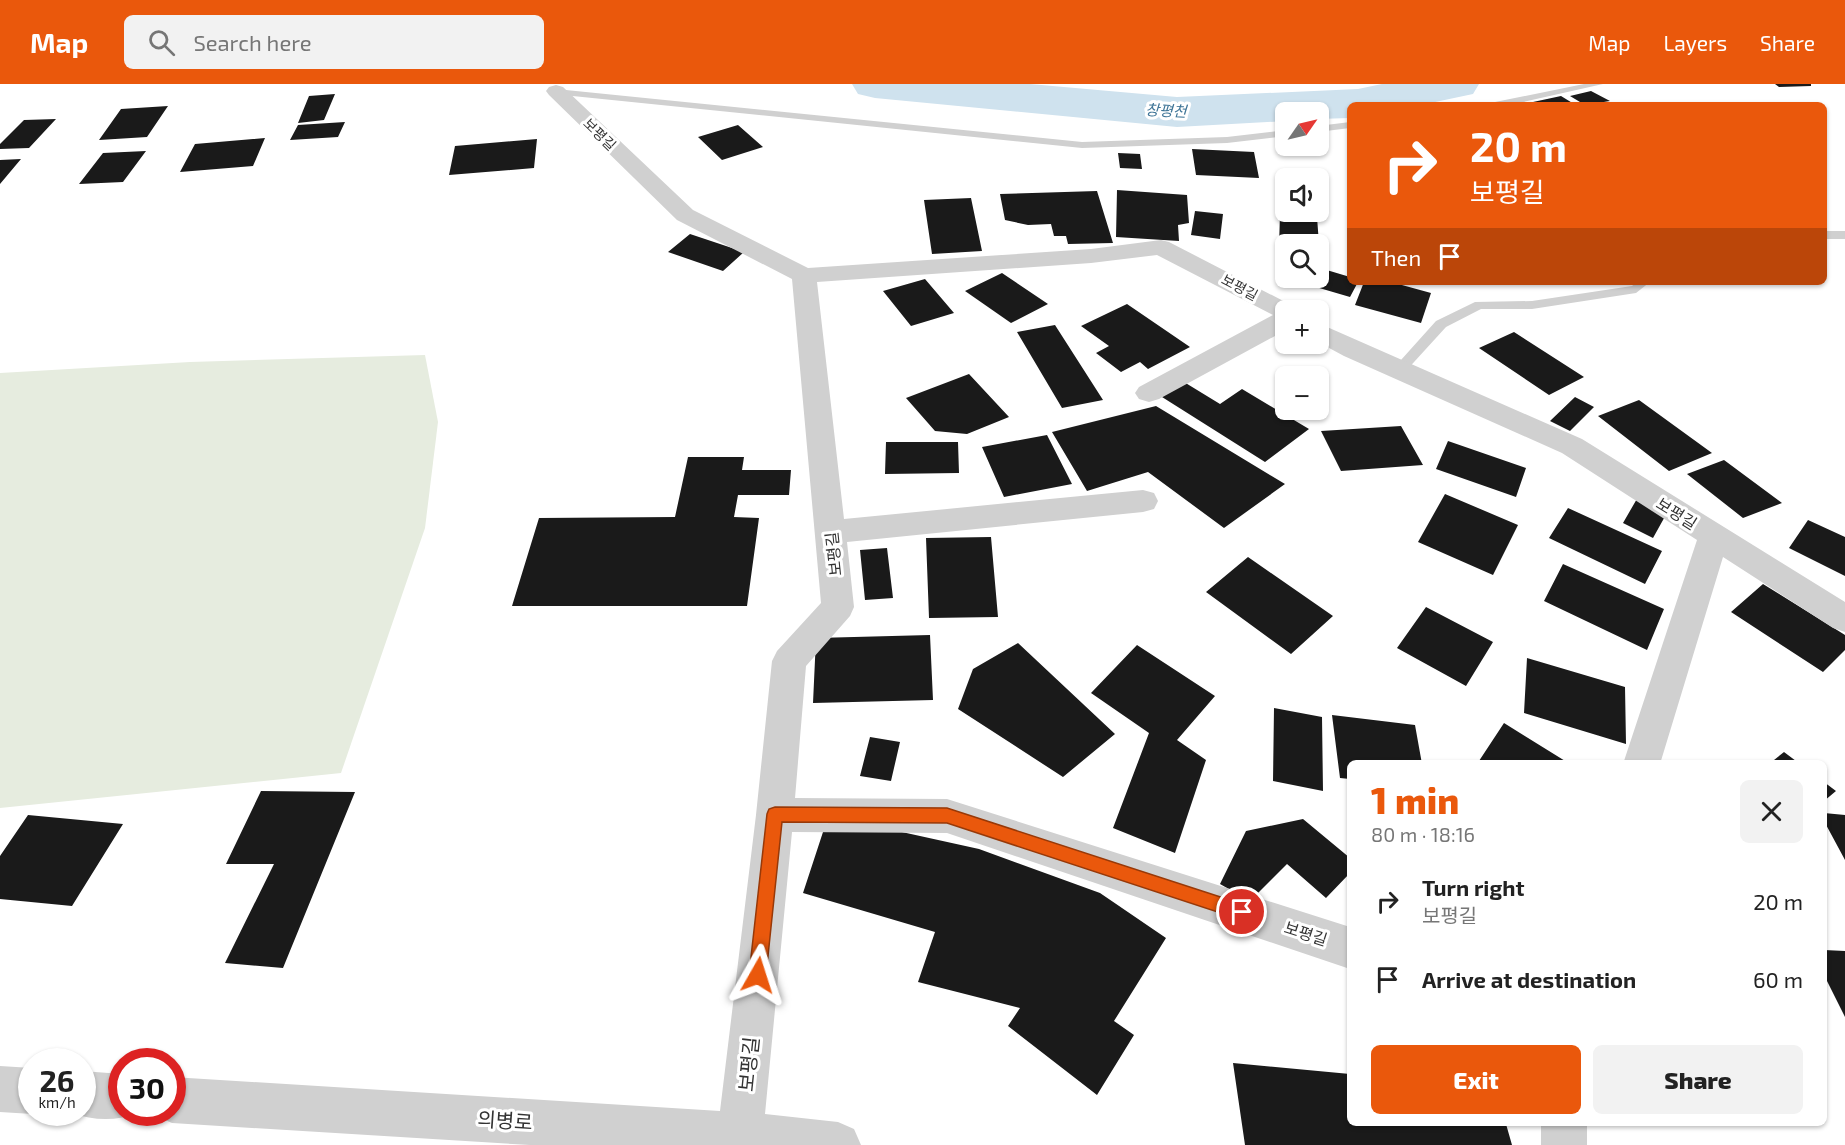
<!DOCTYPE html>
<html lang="en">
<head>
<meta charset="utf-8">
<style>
	body { margin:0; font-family:"Exo 2","Noto Sans KR",sans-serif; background:#f2f2f2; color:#222; height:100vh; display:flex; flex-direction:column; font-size:22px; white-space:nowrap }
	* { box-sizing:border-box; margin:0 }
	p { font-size:20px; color:#767676 }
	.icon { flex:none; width:33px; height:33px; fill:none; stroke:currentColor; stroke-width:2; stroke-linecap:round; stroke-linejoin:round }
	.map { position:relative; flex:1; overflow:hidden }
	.drawer { position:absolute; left:1347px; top:676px; width:480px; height:366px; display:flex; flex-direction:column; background:#fff; border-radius:9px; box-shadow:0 2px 4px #0004 }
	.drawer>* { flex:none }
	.banner { position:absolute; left:1347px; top:18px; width:480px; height:183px; border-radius:9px; box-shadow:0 2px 4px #0004; background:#ea580c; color:#fff; overflow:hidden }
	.needle { width:39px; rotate:56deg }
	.fabs { position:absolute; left:1275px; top:18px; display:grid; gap:12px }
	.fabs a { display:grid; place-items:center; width:54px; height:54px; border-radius:9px; background:#fff; box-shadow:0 2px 4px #0004; font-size:30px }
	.speed { position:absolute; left:18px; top:964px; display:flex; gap:12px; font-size:30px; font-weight:700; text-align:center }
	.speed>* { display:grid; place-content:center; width:78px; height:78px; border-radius:50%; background:#fff; box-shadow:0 2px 4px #0004; line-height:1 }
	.speed small { font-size:15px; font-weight:400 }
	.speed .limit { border:9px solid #d22; background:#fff; color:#111 }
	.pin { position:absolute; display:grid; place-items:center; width:51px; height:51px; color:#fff; margin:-26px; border:3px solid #fff; border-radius:50%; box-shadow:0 2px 6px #0007 }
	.me { position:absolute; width:66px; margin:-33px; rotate:6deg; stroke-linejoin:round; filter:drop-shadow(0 0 4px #0008) }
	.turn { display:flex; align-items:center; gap:21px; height:126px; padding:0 24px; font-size:27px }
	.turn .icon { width:78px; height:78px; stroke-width:2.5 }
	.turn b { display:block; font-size:42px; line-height:51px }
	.then { display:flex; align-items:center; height:57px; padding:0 24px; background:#0003; gap:12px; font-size:22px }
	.round { display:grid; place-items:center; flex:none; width:63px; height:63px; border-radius:9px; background:#f2f2f2 }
	.head { display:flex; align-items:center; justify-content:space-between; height:102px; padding:0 24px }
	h1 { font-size:36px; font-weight:800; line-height:45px; color:#ea580c }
	.cta { display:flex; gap:12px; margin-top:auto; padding:12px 24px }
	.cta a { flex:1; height:69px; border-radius:9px; background:#ea580c; color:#fff; font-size:24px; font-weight:800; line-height:69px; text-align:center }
	.cta a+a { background:#f2f2f2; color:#222 }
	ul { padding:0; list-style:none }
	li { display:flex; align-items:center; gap:18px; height:78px; padding:0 24px }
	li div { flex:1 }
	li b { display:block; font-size:22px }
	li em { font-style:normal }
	header { display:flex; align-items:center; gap:36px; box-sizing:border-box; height:84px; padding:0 30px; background:#ea580c; color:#fff }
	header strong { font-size:28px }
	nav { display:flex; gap:33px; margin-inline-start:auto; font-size:21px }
	.search { width:420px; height:54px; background:#f2f2f2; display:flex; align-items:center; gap:15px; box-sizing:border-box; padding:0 21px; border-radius:9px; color:#767676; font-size:22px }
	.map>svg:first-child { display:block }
</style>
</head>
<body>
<header>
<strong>Map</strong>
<div class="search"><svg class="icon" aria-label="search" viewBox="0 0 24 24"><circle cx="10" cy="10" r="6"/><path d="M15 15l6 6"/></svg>Search here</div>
<nav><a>Map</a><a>Layers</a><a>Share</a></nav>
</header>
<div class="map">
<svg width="1845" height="1061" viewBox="0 0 1845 1061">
	<rect width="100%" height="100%" fill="#fff"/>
	<!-- green -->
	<path fill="#e6ecdf" d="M425,271L438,338L425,444L341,689L0,724V289L190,278Z"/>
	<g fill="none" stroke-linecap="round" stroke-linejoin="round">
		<!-- river -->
		<path fill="#cfe2ee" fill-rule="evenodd" d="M852,0H1030L1177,13L1358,5L1382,0H1479L1473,10L1421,21H1350V34L1318,35V28H1286V37L1177,43L875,14L858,10Z"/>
	</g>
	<!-- building -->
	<path fill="#1a1a1a" d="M1775,0H1811V2L1779,3Z
		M1591,7L1610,17L1585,21L1570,12Z
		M335,10L324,36L298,39L309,12Z
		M1561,12L1574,20L1538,21L1533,18Z
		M168,22L147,53L99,56L121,25Z
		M56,35L29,64L0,65V60L24,36Z
		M345,38L338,53L290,56L298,41Z
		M738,41L763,63L722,76L698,53Z
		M265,54L253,82L180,88L195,60Z
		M537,55L534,84L449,91L455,62Z
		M1192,65L1254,68L1259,94L1196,91Z
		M146,67L123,98L79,100L103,69Z
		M1118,69L1140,70L1142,85L1120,84Z
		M21,75L0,100V76Z
		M1117,106L1187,111L1189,139L1178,141L1179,157L1116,153Z
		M1097,107L1113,159L1068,160L1066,152H1054L1051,140L1028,141L1005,136L1000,110Z
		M971,114L982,167L932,170L924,116Z
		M1195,127L1223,130L1220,155L1191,151Z
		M1280,129L1317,133L1319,160H1286V164L1279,163Z
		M690,150L744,168L723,187L668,168Z
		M1320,184L1350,193V198H1358L1350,213L1309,201L1314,194H1318Z
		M1002,189L1048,220L1011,239L965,207Z
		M925,195L954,229L911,242L883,207Z
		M1364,198H1391L1431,209L1421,239L1355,221Z
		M1127,220L1190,263L1148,285L1140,278L1121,288L1096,269L1109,262L1081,242Z
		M1055,241L1103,316L1062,324L1017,248Z
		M1514,248L1584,293L1549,311L1479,264Z
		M969,290L1009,333L967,350L935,347L906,314Z
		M1184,298L1220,320L1242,305L1309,345L1265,378L1162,313Z
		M1575,313L1594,323L1570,347L1550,337Z
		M1639,316L1712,369L1669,387L1598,332Z
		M1156,322L1285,400L1224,444L1148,388L1087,407L1052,348Z
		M1401,342L1423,381L1341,387L1321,347Z
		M1047,351L1072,400L1004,413L982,363Z
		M1448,357L1526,384L1516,413L1436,385Z
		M886,358H958L959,389L885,390Z
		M688,373H744L742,386H791L789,411H738L734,433L759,434L747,522H512L539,434L675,433Z
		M1724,376L1782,419L1743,434L1687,390Z
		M1445,410L1518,441L1493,491L1418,458Z
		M1638,413L1668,427L1653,454L1623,439Z
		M1568,424L1662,467L1645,500L1549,454Z
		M1808,436L1845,453V492L1789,464Z
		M991,453L998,533L929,534L926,454Z
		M887,464L893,514L865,516L860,466Z
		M1248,473L1333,532L1291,570L1206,508Z
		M1563,480L1664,525L1647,566L1544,517Z
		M1763,500L1845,551V566L1823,588L1731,528Z
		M1426,523L1493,558L1466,602L1397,564Z
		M930,551L933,616L813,619L816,554Z
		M1018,559L1115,650L1063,693L958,625L973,585Z
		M1137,561L1215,612L1177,656L1206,676L1175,769L1113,744L1149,649L1091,609Z
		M1527,574L1625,603L1626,660L1524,629Z
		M1274,624L1322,633L1323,707L1273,697Z
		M1332,631L1415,641L1422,680H1350V695L1340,694Z
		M1504,639L1570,680H1477Z
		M870,653L900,658L891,697L860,692Z
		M1784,668L1800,680H1769Z
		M1824,698L1836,707L1824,717Z
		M261,707L355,708L283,884L225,879L274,780H226Z
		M1824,729L1845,731V776L1824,737Z
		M28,731L123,740L72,822L0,815V772Z
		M1303,735L1350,774V789L1326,814L1287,780L1250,817L1220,800L1246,747Z
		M861,739L979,765L1100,809L1166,854L1114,937L1134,951L1097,1011L1008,942L1020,924L918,898L935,848L803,809L823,748Z
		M1824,866L1845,867V933L1824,891Z
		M1233,979L1350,990V1040H1506L1512,1061H1245Z"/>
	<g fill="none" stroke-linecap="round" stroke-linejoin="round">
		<!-- lane -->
		<path fill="#d0d0d0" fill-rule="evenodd" d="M1584,0H1603L1510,21H1490L1495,18Z
			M556,5L1082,58L1227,53L1286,46V52L1227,59L1082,64L553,10V6Z
			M1350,38V44L1318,48V42Z
			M1824,147H1845V155H1824Z
			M1637,198H1650L1636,209L1532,225H1481L1446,243L1404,289H1394L1392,286L1436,237L1475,218L1532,217L1632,202Z"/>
		<!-- street -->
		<path fill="#d0d0d0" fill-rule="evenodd" d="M556,1L563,3L693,126L808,184L1091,165L1161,156L1169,158L1295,223L1298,226H1286V246L1159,315L1149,318L1139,315L1135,309L1139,303L1273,231L1157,171L1091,179L817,198L844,435L1143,406L1154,409L1158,417L1154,425L1143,428L847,458L854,523L850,532L806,582L795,714L947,715L1350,843V885L947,749L792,748L765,1030L838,1038L854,1045L861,1061H530L172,1039L156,1032L155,1029H172V993L720,1027L756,731L772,577L777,567L821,519L792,195L677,136L549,11L546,7L549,3Z
			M1318,239L1582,355L1845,518V548L1833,544L1723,473L1660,680H1623L1697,456L1562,369L1344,272L1318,258Z
			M0,982L32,984V1029H33L32,1030L0,1028Z
			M82,987L122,990V1029H138C118,1037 93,1037 73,1029H82Z
			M1541,1040H1587V1061H1541Z"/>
	</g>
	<!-- route -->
	<path fill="#ea580c" stroke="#983908" stroke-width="1.5" d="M775,723L947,724L1242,820L1248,823L1251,828L1248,834L1242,836L947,739L782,738L766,891L764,897L758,899L751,897L749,891L767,730L769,725Z"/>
	<g text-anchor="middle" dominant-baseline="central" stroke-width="6" stroke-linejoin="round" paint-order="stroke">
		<!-- far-street labels -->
		<g font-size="14" fill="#333" stroke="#fff">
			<text transform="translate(600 50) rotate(44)">보평길</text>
			<text transform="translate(1240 203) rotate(28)">보평길</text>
		</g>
		<!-- far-water labels -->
		<g font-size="15" font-style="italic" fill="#3f7597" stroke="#fff">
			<text transform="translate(1166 26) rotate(3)">창평천</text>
		</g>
		<!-- street labels -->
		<g font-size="16" fill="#333" stroke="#fff">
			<text transform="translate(1677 429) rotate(32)">보평길</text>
			<text transform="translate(833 470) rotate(-96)">보평길</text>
			<text transform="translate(1306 849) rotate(18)">보평길</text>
		</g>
		<!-- near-street labels -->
		<g font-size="20" fill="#333" stroke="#fff">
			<text transform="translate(748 980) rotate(-84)">보평길</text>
			<text transform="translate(505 1036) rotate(4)">의병로</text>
		</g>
	</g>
</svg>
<div class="fabs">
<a><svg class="needle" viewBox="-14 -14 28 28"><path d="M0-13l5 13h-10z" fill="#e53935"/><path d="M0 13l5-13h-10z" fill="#767676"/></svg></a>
<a><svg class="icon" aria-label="sound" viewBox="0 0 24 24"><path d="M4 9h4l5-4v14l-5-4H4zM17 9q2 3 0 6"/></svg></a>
<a><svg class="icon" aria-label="search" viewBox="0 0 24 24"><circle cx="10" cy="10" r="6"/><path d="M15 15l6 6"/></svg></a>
<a>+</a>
<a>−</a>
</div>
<div class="speed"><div>26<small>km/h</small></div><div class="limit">30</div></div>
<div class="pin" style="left:1242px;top:828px;background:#d93025"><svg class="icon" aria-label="arrive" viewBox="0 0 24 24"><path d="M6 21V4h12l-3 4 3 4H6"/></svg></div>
<svg class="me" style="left:758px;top:891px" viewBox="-20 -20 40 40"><path d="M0-17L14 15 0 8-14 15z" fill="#ea580c" stroke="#fff" stroke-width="4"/></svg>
<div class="banner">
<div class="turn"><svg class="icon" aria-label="right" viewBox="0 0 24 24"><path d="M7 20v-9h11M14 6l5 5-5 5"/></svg><div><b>20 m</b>보평길</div></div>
<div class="then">Then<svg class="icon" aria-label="arrive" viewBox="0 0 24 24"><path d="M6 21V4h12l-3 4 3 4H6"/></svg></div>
</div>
<section class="drawer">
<div class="head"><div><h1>1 min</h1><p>80 m · 18:16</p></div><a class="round"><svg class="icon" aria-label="close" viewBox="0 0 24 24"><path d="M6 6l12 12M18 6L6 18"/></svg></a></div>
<ul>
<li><svg class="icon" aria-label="right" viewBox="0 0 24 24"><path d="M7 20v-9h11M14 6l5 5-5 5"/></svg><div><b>Turn right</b><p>보평길</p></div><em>20 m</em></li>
<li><svg class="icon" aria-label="arrive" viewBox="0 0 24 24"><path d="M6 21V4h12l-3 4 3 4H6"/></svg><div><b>Arrive at destination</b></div><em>60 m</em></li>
</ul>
<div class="cta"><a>Exit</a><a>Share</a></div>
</section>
</div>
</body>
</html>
